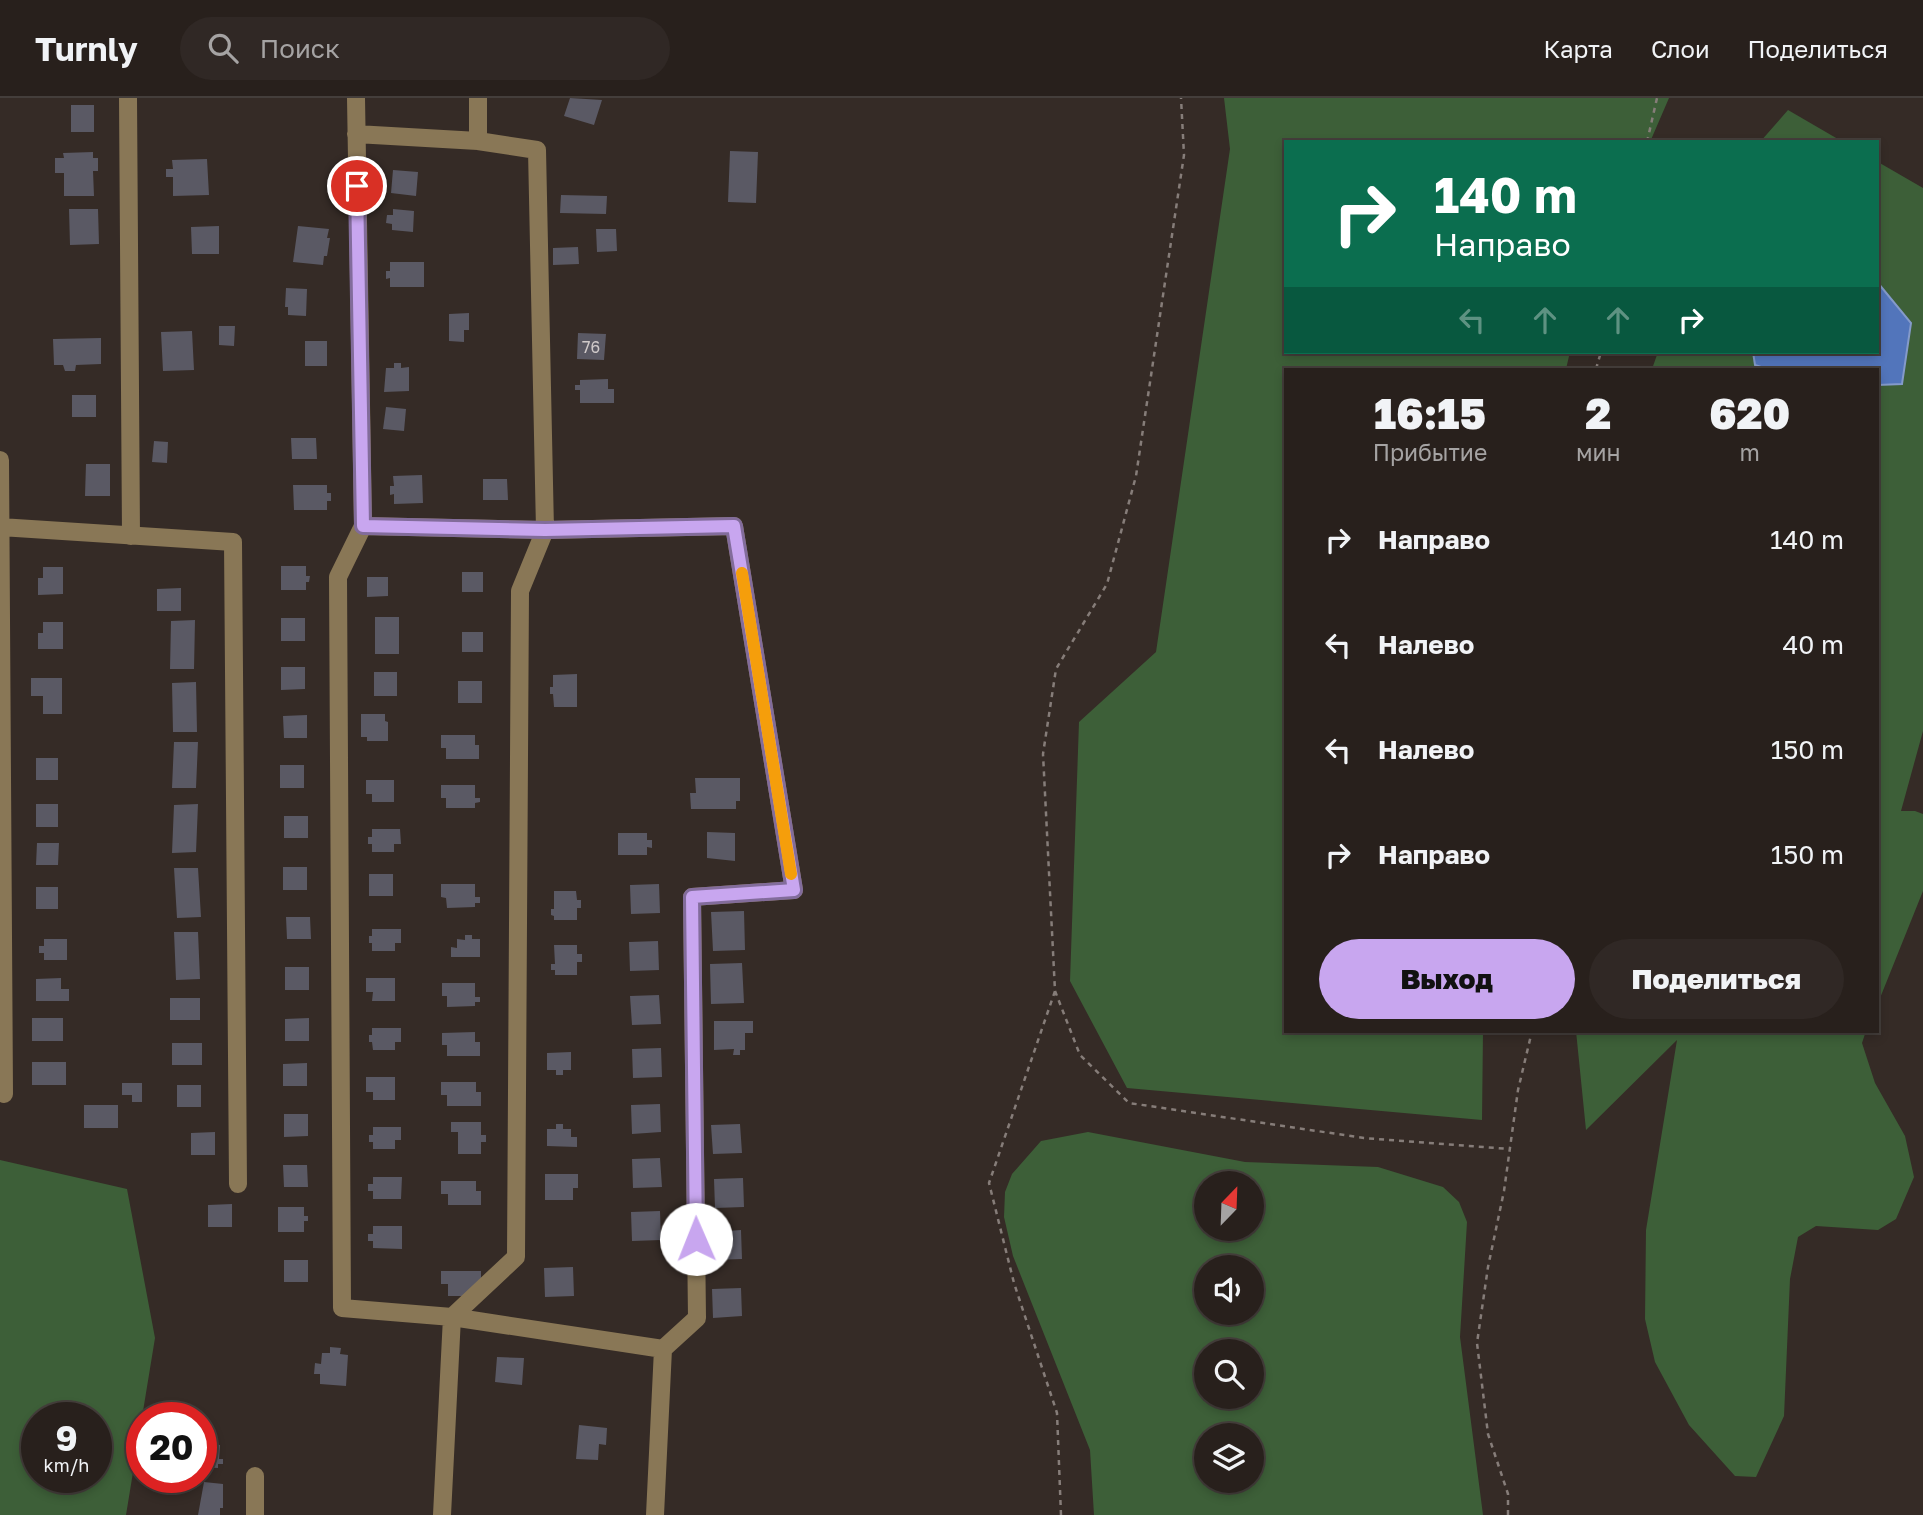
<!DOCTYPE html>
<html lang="ru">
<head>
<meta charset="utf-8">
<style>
	body { margin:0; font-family:"Golos Text",sans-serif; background:#302825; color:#f1f3f6; height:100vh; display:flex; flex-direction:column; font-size:26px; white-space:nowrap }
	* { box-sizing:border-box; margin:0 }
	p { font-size:23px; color:#a5a3a3 }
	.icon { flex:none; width:38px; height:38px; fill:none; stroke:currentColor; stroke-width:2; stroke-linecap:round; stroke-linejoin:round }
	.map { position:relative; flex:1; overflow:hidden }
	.drawer { position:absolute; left:1284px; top:270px; width:595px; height:665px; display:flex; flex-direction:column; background:#28201c; border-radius:0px; box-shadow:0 4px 10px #0003,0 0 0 2px #443e3b }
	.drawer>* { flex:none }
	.hud { position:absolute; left:1284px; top:42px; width:595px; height:214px; border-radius:0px; box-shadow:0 4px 10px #0003,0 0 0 2px #443e3b; background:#0b6e4f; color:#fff; overflow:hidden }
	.needle { width:46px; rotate:23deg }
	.fabs { position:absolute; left:1194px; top:1073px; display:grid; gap:14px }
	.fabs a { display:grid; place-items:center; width:70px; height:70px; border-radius:50%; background:#28201c; box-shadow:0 4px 10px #0003,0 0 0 2px #443e3b; font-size:35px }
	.speed { position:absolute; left:21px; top:1304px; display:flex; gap:14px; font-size:35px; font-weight:700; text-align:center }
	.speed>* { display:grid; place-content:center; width:91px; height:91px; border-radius:50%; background:#28201c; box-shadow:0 4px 10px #0003,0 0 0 2px #443e3b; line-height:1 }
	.speed small { font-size:18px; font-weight:400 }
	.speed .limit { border:10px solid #d22; background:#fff; color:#111 }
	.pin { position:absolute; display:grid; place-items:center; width:60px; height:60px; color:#fff; margin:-30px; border:4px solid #fff; border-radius:50%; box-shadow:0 2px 7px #0007 }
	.me { position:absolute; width:77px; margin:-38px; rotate:359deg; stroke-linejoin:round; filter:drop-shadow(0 0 5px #0008) }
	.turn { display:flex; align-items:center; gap:24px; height:147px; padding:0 35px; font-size:32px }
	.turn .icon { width:91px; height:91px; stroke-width:2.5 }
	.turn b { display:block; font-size:49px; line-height:60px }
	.lanes { display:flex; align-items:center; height:66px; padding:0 35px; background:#0003; justify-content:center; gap:35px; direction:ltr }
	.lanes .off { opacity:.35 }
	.eta { display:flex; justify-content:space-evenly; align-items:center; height:119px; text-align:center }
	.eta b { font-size:42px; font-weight:800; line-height:49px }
	.primary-button { display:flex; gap:14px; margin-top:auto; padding:14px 35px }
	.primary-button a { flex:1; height:80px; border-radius:42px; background:#c8a6ef; color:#111; font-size:28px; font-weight:800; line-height:80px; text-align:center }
	.primary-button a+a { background:#302825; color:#f1f3f6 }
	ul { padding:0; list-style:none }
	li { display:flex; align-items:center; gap:21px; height:105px; padding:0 35px }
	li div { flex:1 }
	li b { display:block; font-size:26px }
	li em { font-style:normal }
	header { display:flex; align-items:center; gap:42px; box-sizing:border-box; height:98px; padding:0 35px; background:#28201c; border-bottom:2px solid #443e3b }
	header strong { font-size:33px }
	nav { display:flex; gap:38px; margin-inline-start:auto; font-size:24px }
	.search { width:490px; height:63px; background:#302825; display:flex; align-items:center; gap:18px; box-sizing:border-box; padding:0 24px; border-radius:38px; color:#a5a3a3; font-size:26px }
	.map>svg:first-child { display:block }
</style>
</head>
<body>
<header>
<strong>Turnly</strong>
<div class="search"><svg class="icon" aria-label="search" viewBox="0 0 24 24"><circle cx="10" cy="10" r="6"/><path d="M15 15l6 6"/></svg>Поиск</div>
<nav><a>Карта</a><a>Слои</a><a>Поделиться</a></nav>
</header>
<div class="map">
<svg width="1923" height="1417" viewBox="0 0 1923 1417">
	<rect width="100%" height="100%" fill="#352b26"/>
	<!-- green -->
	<path fill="#3d5f38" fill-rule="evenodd" d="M1224,0H1669L1650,44H1286V254H1570L1566,271H1286V933H1483L1482,1022L1127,990L1070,883L1079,624L1156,554L1230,51Z
		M1788,12L1843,44H1760Z
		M1878,64L1923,90V633L1901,713H1915L1923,716V793L1878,905V271H1652L1658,254H1878Z
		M1576,933H1866L1862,945L1875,985L1905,1038L1914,1079L1896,1121L1878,1132L1816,1128L1798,1139L1790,1181L1784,1318L1756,1379L1735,1378L1689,1327L1655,1264L1645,1221L1646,1132L1677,942L1586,1032Z
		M1088,1034L1245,1064L1378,1069L1443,1089L1459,1104L1467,1124L1460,1239L1483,1417H1094L1090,1352L1013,1158L1004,1119L1005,1094L1012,1076L1041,1043ZM1251,1085V1130H1206V1085ZM1251,1169V1214H1206V1169ZM1251,1253V1298H1206V1253ZM1206,1337H1251V1382H1206Z
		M0,1062L127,1091L155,1240L126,1417H0ZM37,1320H96V1379H37Z"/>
	<!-- water -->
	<path fill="#5275bb" stroke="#849aca" stroke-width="2" d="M1878,185L1911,225L1902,286L1878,287V271H1767L1755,267L1753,254H1878Z"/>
	<!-- building -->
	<path fill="#5a5964" d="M570,0L602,2L594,27L564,18Z
		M71,7H94V34H71Z
		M730,53L758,54L756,105L728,104Z
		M93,54V60H98V73H93L94,98H64V75H55V60H64L63,55Z
		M207,61L209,97L173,98V79H166V71H173L172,62Z
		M393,72L418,74L416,98L391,95Z
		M561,97L607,98L606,116L560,115Z
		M69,111H98L99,146L70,147Z
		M393,111L414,113L413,134L392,132V126L386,125L387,117H393Z
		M219,128V156H192L191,129Z
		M298,128L329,131L327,140H330L327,158H324L323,167L293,164Z
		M596,131H616L617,153L597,154Z
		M578,149L579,166L553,167V150Z
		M390,164H424V189H390V180L386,181V173H390Z
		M286,190L307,191L306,218L288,217V209H285Z
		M469,215V232H464V244L449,243V216Z
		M219,228H235L234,248L219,247Z
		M192,233L194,272L163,273L161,234Z
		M578,235L606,236L604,262L577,261Z
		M101,240V266L76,267L75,273H65L63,267H54L53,241Z
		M305,243H327V268H305Z
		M394,265H401V270L409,269V293L384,294L386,270H394Z
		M608,281V291H614V305H580V292H575V287H580V282Z
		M72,297H96V319H72Z
		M386,309L406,311L404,333L383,331Z
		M291,340H316L317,361H292Z
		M154,343L168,344L167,365L152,364Z
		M86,366H110V398H85Z
		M422,377L423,405L394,406V396L390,397V388H394L393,378Z
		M483,381H507L508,402H483Z
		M293,387H327V395H331V403H327V412H294Z
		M281,468H306V478H310L309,484H306V492H281Z
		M43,469H63V496L38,497V480H43Z
		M462,474H483V494H462Z
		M367,479H388V498L367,499Z
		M181,490V513H157V491Z
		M375,519H399V556H375Z
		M281,520H305V543H281Z
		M195,522L194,571H170L171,523Z
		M43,524H63V551H38V535H43Z
		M462,534H483V554H462Z
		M281,569H305V591L281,592Z
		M374,574H397V598H374Z
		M577,576V609H554L553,596H550V589H553V577Z
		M31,580H62V616H43V598H31Z
		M458,583H482V605H458Z
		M196,584L197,634H173L172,585Z
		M361,616H385V623L388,624V643H367V639H361Z
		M307,617V640H284L283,618Z
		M441,637H475V647H479V661H446V650H441Z
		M174,644H198L196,690H172Z
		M36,660H58V682H36Z
		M280,667H304V690H280Z
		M695,680H740V703H736V711H691L690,695H696Z
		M366,682H394V704H372V696H366Z
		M441,687H475V700H480V704L475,705V710H446V700H441Z
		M36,706H58V729H36Z
		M198,706L196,754L172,755L174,707Z
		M284,718H308V740H284Z
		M372,731H400L401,746H394V754H372V746H368V739H372Z
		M707,734L735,735V763L707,760Z
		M618,735H647V742H652V750L647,749V757H618Z
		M37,745H59L58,767H36Z
		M283,769H307V792H283Z
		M174,770H198L201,819L177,820Z
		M369,776H393V798H369Z
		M441,786H475V799H480V805H475V809L447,810L446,800L441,799Z
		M659,786L660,815L631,816L630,787Z
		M36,789H58V811H36Z
		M554,793H576L577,802H581V810H577V822H554V818L551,817V811H554Z
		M744,813L745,852L713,853L711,814Z
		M286,819H310L311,841H287Z
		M372,831H401V845H395V853H372V845H369V838H372Z
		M174,834H198L200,881L176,882Z
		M465,837H472V841H480V859H451V849L457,850V841L465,842Z
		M44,841H67V862H44V855H39V848H44Z
		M658,843L659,872L630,873L629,844Z
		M554,847H577V856H582V864H577V877H555V872H551V866H555Z
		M742,865L744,905L711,906L710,866Z
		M285,869H309V892H285Z
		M61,880V891H69V903H36V881Z
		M366,880H395V903H372L373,894H366Z
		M442,885H475V899H480V904H475V908L447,909V898H442Z
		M659,897L661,926L632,927L630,898Z
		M170,900H200V922H170Z
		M32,920H63V943H32Z
		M309,920V943H285V921Z
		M714,923H753V935H745V952H740V957H733L734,951L714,952Z
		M372,930H401V944H395V952H373L372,944H369V937H372Z
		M475,934V944H480V958H447V947H442V935Z
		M172,945H202V967H172Z
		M661,950L662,979L633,980L632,951Z
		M571,954V972H563V977H556V972H547V955Z
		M32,964H66V987H32Z
		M307,965V988H283V966Z
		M366,979H395V1002H373V994H366Z
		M441,984H476V994H481V1008H447V997H441Z
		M122,985H142V1004H132V997H122Z
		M177,987H201V1009H177Z
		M660,1006L661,1034L632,1036L631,1007Z
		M84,1007H118V1030H84Z
		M284,1016H308V1038L284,1039Z
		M451,1024H481V1037H486V1044H481V1056H458V1034H451Z
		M556,1026H563V1031H571V1039H577V1049L547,1048V1031H556Z
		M740,1026L742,1055L713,1056L711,1027Z
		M373,1029H401V1042H395V1051H373V1044H369V1037H373Z
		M215,1034V1057H191V1035Z
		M660,1060L662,1089L633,1090L632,1061Z
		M283,1067H307L308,1089H284Z
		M545,1076H578V1090H573V1102H545Z
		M373,1079H402L401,1101H373V1093H368V1086H373Z
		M743,1080L744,1109L715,1110L714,1081Z
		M441,1083H476V1093H481V1107H448V1096H441Z
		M232,1106V1129H208V1107Z
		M278,1109H304V1118H308V1123H304V1134H278Z
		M660,1113L661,1142L632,1143L631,1114Z
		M373,1128H402V1151L373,1150V1143H368V1136H373Z
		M741,1132L742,1161L713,1162L712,1134Z
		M284,1162H308V1184H284Z
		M573,1169L574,1198L545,1199L544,1170Z
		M441,1173H481V1188L476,1198H448V1186H441Z
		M741,1190L742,1218L713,1220L712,1191Z
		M330,1249L341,1250L340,1256L348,1257L346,1288L320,1286V1276H314L315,1265L321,1266L322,1255H330Z
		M497,1259L524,1260L522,1287L495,1284Z
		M579,1327L607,1330L606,1347L599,1346L598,1362L576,1361Z
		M201,1345L220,1347L219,1361H223V1366H218V1370L201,1369Z
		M204,1384L223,1386V1410H220V1417H198Z"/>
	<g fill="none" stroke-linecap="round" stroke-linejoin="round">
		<!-- path -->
		<path stroke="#867d79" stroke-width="2.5" stroke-dasharray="5 5" stroke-linecap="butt" d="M1647,44L1657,0
			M1596,271L1601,254
			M1055,893L1080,957L1129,1005L1364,1040L1509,1051
			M1061,1417L1057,1315L1014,1185L989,1085L1055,893L1043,656L1056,571L1107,486L1136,378L1184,57L1181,0
			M1508,1417V1396L1488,1336L1477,1245L1488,1169L1504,1093L1518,992L1532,933"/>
		<!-- minor -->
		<path stroke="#897756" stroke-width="18" d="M128,0L131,438
			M356,0L363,428L338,479L342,1210L452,1219L442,1417
			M478,0V43
			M356,36L478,43L537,52L545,432L520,493L516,1159L452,1219
			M0,362L4,996
			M363,428L545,432L734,428L794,792L692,799L697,1220L663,1251L655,1417
			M0,429L233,444L238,1086
			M452,1219L663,1251
			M255,1378V1417"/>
	</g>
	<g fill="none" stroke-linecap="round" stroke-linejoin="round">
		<defs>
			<path id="route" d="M357,88L363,428L545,432L734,428L794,792L692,799L696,1141"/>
		</defs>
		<!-- route casing -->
		<use href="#route" stroke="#826c9b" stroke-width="18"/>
		<!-- route -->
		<use href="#route" stroke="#c8a6ef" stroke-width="12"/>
		<!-- slow -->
		<path stroke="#f59e0b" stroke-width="12" d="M742,475L791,776"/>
	</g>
	<g text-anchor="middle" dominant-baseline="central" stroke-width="7" stroke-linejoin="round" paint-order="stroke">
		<!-- number labels -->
		<g font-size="16" fill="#d0caca">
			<text x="591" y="249">76</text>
		</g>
	</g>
</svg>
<div class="fabs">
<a><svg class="needle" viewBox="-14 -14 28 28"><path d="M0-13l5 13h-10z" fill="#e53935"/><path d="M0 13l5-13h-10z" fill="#a5a3a3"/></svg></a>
<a><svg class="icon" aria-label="sound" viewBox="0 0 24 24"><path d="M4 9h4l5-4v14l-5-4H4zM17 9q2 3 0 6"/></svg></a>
<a><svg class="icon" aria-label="search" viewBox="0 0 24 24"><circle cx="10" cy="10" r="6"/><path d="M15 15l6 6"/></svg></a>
<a><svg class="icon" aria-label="layers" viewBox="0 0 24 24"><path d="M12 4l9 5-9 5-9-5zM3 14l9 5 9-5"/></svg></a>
</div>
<div class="speed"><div>9<small>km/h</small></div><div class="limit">20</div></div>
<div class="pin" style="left:357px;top:88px;background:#d93025"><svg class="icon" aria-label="arrive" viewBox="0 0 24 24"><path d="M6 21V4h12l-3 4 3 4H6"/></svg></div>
<svg class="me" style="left:696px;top:1141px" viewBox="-20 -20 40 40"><circle r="19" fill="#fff"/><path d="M0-13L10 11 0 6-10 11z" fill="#c8a6ef"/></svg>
<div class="hud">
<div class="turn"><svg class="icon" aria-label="right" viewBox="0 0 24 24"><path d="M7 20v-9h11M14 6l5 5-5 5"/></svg><div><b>140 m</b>Направо</div></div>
<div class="lanes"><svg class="icon off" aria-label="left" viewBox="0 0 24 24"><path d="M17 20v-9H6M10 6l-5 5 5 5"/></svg><svg class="icon off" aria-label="ahead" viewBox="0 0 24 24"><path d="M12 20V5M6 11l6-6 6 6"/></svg><svg class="icon off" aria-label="ahead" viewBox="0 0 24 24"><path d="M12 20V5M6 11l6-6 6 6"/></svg><svg class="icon" aria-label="right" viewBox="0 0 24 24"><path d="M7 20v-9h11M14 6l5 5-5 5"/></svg></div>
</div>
<section class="drawer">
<div class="eta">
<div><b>16:15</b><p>Прибытие</p></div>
<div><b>2</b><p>мин</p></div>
<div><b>620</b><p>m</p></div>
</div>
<ul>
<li><svg class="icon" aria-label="right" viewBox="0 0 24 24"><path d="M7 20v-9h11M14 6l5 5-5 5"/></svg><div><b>Направо</b></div><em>140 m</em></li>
<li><svg class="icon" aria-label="left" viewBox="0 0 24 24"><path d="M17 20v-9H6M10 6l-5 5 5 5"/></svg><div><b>Налево</b></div><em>40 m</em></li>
<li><svg class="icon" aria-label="left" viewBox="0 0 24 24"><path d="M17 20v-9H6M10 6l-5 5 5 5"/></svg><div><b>Налево</b></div><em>150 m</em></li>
<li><svg class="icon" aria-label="right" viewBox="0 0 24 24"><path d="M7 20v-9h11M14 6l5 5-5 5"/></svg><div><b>Направо</b></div><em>150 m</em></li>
</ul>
<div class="primary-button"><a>Выход</a><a>Поделиться</a></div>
</section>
</div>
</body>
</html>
